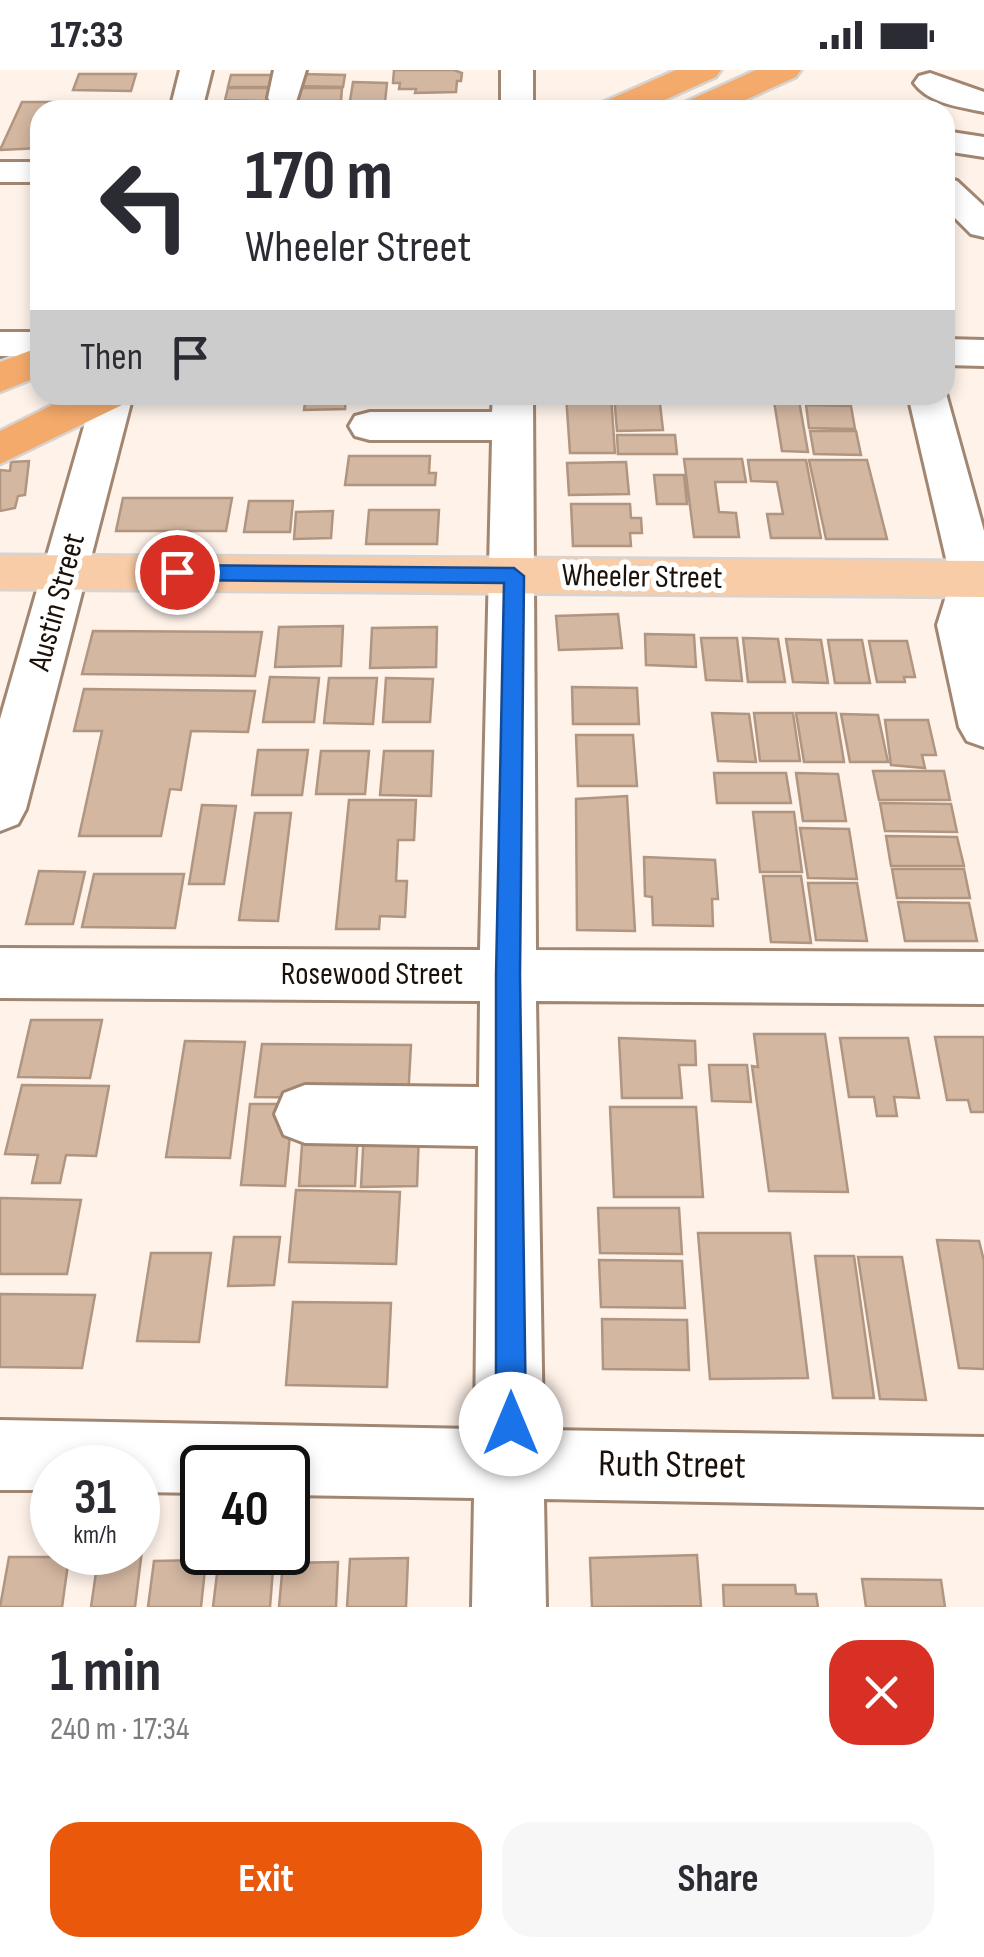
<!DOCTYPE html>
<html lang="en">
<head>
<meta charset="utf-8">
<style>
	body { margin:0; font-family:"Sofia Sans Condensed",sans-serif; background:#f7f7f7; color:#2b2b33; height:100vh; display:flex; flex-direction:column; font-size:38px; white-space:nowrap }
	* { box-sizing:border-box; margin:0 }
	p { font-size:32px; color:#7c7c81 }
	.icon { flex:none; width:55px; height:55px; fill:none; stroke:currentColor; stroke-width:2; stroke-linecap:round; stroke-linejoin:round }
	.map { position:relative; height:1537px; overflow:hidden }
	.details { display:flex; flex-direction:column; background:#fff; flex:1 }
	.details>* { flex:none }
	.top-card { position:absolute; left:30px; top:30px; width:925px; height:305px; border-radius:30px; box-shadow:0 5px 15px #0003; background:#fff; color:#2b2b33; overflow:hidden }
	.speed { position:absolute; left:30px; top:1375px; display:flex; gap:20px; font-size:50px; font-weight:700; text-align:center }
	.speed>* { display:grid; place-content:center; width:130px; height:130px; border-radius:50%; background:#fff; box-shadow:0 5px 15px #0003; line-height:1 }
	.speed small { font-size:25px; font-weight:400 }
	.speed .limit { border:5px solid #111; border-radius:15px; background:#fff; color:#111 }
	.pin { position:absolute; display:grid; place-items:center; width:85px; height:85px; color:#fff; margin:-42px; border:5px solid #fff; border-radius:50%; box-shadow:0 2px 10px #0007 }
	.me { position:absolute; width:110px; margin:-55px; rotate:0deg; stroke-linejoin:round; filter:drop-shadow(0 0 8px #0008) }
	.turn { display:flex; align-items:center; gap:35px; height:210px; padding:0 50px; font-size:45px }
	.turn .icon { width:130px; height:130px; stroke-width:2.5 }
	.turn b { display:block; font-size:70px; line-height:85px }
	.then { display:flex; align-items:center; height:95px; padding:0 50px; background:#0003; gap:20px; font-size:38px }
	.round { display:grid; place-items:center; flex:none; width:105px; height:105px; border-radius:30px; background:#f7f7f7 }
	.overview { display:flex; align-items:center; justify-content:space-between; height:170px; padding:0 50px }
	h1 { font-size:60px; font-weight:700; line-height:75px }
	.cta { display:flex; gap:20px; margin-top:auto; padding:20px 50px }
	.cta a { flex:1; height:115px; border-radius:30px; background:#ea580c; color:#fff; font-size:40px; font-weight:700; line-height:115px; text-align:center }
	.cta a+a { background:#f7f7f7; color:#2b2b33 }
	.status { display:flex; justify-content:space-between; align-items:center; height:70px; padding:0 50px; background:#fff; direction:ltr }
	.status svg { height:28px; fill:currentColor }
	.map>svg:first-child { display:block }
</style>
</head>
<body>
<div class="status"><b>17:33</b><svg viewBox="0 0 49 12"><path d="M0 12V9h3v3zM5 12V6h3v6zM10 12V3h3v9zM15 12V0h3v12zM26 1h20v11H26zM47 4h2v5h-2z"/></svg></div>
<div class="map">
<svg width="984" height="1537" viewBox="0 0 984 1537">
	<rect width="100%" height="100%" fill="#fef2e9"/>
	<!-- building -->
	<path fill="#d3b7a1" stroke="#b09580" stroke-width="2.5" d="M394,0H454L462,3L461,11H457L456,22L415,23L416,19H399L400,13H393Z
		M79,4H136L131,21L73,20Z
		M300,4L345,5L343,17L298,16Z
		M231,5H276L273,17H228Z
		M353,12L387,13L385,32L350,31Z
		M228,18H273L270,31L225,30Z
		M297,18H342L341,31H295Z
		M22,32H67L64,40H40V78L0,80Z
		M306,325H346L345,339L304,340Z
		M348,325H455L454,328Z
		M566,325H611L615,383H570Z
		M614,325H659L663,360L617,361Z
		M773,325H798L808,382L782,381Z
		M803,325H848L849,334L804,333Z
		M806,335L851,336L855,359L809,358Z
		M810,361H856L861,385L814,384Z
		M617,365H675L677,384H618Z
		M349,386H430L429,403H436L435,415H345Z
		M684,389H742L746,412H715L719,442L736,443L739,467H694Z
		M748,390H806L821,468H771L767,444H783L777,412L751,411Z
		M809,390H867L887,469H826Z
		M29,391L25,425L18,426L15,438L0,441V400L10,401L11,392Z
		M626,392L629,424L569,425L567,393Z
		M654,405H684L687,434H657Z
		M123,428H232L226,461H116Z
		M249,431H293L290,462H244Z
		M571,434H630L631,448H641L642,463H630L631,476H573Z
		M369,440H439L437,474H366Z
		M333,441L331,468L294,469L296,442Z
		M618,544L622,578L559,580L556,546Z
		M343,556L341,596L275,597L279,557Z
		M437,557L436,597L370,598L372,558Z
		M93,561L262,562L255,606L82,604Z
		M645,564L694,565L696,597L646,595Z
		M701,568H737L742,611L706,610Z
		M743,568L778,569L785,612H748Z
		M786,569L821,570L828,613L793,612Z
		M828,570H862L870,613H835Z
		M869,571H907L915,607H904L905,612H877Z
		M270,607L319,608L314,652H263Z
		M329,608H377L373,654L324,653Z
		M386,608L433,609L430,652H383Z
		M572,617L637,618L639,654H573Z
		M84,619L255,621L248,662L191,661L181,720L170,719L161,766H79L102,661H74Z
		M712,643L749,644L756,692L718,691Z
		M754,643H793L800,691H760Z
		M796,643H836L844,692H804Z
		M841,644L878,645L888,692H850Z
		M885,650H928L936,685H922L925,698L891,695Z
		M576,665H633L637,716H578Z
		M258,680H308L302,725H252Z
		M321,681H369L365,724H316Z
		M384,681H433L431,726L380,725Z
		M873,701H944L950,730H879Z
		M714,703H786L791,733H717Z
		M796,703L838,704L846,751H803Z
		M627,726L635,861L577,860L576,729Z
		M349,730H416L414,770H398L396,811H407L405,847L380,846L379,859H336Z
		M880,733L951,734L957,762L885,761Z
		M202,735L236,736L224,814H189Z
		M753,742H794L802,802H760Z
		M255,743H291L278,851L239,850Z
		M800,758L849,759L857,809L808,808Z
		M886,766L957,767L964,796H891Z
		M644,787L715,790L718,829H712L713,856L653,855L652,827L645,826Z
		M892,799H964L970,828H897Z
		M39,801L85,802L73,854H26Z
		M94,804H184L175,858L82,857Z
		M763,806H801L811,873L771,872Z
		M808,813H857L867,871L816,870Z
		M898,832L969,833L977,871H905Z
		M31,950H102L90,1008L18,1007Z
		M754,964H825L848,1122L769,1121L752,996L758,997Z
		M935,967H984V1042H971L968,1030H947Z
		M619,968L695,971L696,995H679L682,1028H622Z
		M840,968H908L919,1028L894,1027L897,1046H877L874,1027H849Z
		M185,971L245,972L230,1088L166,1087Z
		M262,974L411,975L408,1029L255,1027Z
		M709,995H747L751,1032L712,1031Z
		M22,1015L109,1016L96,1086L66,1085L60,1113H32L38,1085L5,1084Z
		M250,1034H293L285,1116L241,1115Z
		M610,1037H696L703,1127H614Z
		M303,1062H358L355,1116H299Z
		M364,1062H419L417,1116L361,1117Z
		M296,1120L400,1122L396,1194L289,1192Z
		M0,1128L81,1130L67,1204H0Z
		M598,1138H679L682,1184L600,1183Z
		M698,1163H790L808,1308L710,1309Z
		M234,1167H280L274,1215L228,1216Z
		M937,1170L979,1171L984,1191V1299L959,1298Z
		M151,1183H211L199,1272L137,1271Z
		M815,1186H854L874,1328H833Z
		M858,1187H902L926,1330L880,1329Z
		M599,1190L682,1191L685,1238L601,1237Z
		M0,1224L95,1225L82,1298L0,1297Z
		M293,1232L391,1233L387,1317L286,1315Z
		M602,1249L687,1250L689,1300L603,1299Z
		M138,1480H142L135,1537H91L99,1482Z
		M697,1485L701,1536L592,1537L590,1488Z
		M9,1487H69L62,1537H0Z
		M219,1487H274L270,1537H213Z
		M408,1488L406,1537H347L350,1489Z
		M206,1490L201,1537H148L154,1491Z
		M338,1492L336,1537H279L283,1493Z
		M862,1509L941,1510L945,1537H866Z
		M723,1515H795L796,1524H816L818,1537H724Z"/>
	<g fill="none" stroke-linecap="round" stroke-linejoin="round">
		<defs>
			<path id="minor" d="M180,0H212L202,40H170Z
				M274,0H306L295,35H273L268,28Z
				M501,0H533V40H501Z
				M930,3L984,22V42C961,37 929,34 914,13L919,6Z
				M945,61L984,67V87L945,81Z
				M0,92H40V112H0Z
				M945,108L957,111L984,136V167L971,164L945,138Z
				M0,262H40V286H0Z
				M945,269L984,270V296L945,295Z
				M945,320L984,461V677L967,671L959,657L937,555L951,510L908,325H945Z
				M93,325H133L26,739L18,754L0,761V649Z
				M493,325H533L536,880L984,882V934L536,931L543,1360L984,1367V1437L544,1429L546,1537H472L474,1428L288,1425V1398H202V1423L138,1422V1398H52V1420H0V1350L475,1359L478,1076L305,1073L284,1065L275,1044L284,1023L305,1015L479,1017L480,931L0,928V878L480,880L492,370H370L355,366L349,356L355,346L370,342H492Z"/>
			<path id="major" d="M0,485L984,491V527L0,519Z"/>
			<path id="highway" d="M676,0H721L716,7L642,40H596L601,33Z
				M756,0H801L796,7L723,40H678L683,33Z
				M40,277V306L0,322V292Z
				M72,325H128L122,335L0,394V361Z"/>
		</defs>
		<!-- minor casing -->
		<use href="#minor" stroke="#a18672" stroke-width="6"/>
		<!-- major casing -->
		<use href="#major" stroke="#d6d4d3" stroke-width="5"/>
		<!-- highway casing -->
		<use href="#highway" stroke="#d6d4d3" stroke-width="5"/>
		<!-- minor -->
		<use href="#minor" fill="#fff" fill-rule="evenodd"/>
		<!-- major -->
		<use href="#major" fill="#f8cca6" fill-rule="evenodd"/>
		<!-- highway -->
		<use href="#highway" fill="#f4aa6b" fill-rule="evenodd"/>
	</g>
	<!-- route -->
	<path fill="#1a73e8" stroke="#114b97" stroke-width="2.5" d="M177,495L514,498L524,506L520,905L526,1354L521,1364L511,1369L500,1364L496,1354V905L504,513L177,510L167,502Z"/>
	<g text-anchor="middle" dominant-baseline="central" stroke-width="10" stroke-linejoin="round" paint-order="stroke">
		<!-- street labels -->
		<g font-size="32" fill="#1b1109" stroke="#fff">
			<text transform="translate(642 507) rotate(1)">Wheeler Street</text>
			<text transform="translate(57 532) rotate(-75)">Austin Street</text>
			<text x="372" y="904">Rosewood Street</text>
		</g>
		<!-- near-street labels -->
		<g font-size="38" fill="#1b1109" stroke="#fff">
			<text transform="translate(672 1395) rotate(1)">Ruth Street</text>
		</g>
	</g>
</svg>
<div class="speed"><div>31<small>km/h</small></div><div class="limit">40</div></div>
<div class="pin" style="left:177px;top:502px;background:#d93025"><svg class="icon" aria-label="arrive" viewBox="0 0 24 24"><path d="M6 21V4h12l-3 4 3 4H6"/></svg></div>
<svg class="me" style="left:511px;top:1354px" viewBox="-20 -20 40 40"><circle r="19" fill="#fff"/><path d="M0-13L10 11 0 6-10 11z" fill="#1a73e8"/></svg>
<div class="top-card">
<div class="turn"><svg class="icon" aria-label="left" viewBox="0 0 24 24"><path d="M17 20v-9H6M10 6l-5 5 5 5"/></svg><div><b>170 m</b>Wheeler Street</div></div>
<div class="then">Then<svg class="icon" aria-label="arrive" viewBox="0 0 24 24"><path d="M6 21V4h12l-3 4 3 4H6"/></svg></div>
</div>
</div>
<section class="details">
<div class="overview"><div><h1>1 min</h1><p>240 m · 17:34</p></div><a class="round" style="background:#d93025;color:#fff"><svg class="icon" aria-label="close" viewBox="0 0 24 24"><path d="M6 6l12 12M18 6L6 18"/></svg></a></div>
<div class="cta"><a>Exit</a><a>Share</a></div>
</section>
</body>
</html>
